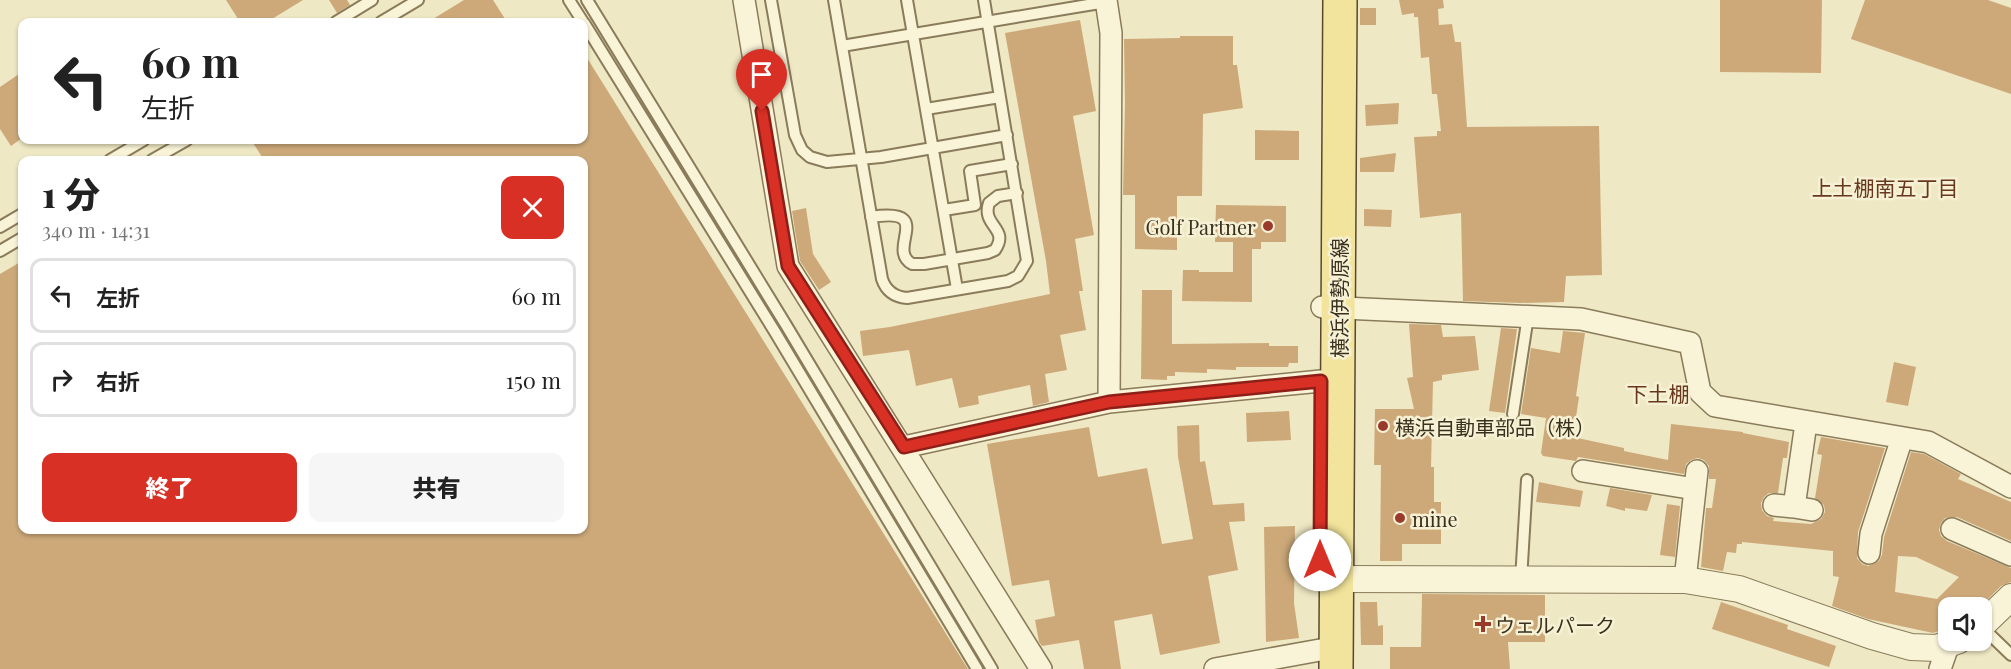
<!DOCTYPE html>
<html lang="ja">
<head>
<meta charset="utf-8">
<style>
	body { margin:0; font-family:"Playfair Display","Noto Sans JP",serif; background:#f6f6f6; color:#222; height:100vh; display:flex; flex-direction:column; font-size:22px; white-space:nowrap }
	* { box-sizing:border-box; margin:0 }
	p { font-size:20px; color:#767676 }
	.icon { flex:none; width:33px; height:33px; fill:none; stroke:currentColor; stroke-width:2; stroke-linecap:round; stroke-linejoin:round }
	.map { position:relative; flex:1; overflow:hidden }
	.drawer { position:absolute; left:18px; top:156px; width:570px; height:378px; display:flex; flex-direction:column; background:#fff; border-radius:12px; box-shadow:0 2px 4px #0004 }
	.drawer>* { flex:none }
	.hud { position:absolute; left:18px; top:18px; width:570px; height:126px; border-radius:12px; box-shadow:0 2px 4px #0004; background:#fff; color:#222; overflow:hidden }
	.buttons { position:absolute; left:1938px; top:597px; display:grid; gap:12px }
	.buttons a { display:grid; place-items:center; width:54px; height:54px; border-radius:12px; background:#fff; box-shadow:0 2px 4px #0004; font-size:30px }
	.pin { position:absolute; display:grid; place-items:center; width:51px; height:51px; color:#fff; margin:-62px -26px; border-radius:50% 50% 50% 0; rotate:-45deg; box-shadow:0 0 6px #0007 }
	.pin .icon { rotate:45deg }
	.me { position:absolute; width:66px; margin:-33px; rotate:0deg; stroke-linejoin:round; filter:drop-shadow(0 0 4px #0008) }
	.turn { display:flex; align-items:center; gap:21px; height:126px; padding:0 24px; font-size:27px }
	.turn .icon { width:78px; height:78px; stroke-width:2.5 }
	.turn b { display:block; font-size:42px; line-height:51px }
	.round { display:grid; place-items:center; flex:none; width:63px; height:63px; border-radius:12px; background:#f6f6f6 }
	.head { display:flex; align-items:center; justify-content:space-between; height:102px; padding:0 24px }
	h1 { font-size:36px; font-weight:800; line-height:45px }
	.action { display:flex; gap:12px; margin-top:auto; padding:12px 24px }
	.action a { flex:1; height:69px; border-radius:12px; background:#d93025; color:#fff; font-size:24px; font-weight:800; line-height:69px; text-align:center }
	.action a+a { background:#f6f6f6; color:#222 }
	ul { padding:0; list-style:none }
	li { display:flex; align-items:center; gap:18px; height:75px; margin:0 12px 9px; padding:0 12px; border:3px solid #e0e0e0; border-radius:12px }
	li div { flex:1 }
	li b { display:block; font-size:22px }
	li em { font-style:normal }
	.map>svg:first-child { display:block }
</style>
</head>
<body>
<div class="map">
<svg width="2011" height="669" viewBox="0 0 2011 669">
	<rect width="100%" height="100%" fill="#efe8c4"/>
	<!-- building -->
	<path fill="#cda97a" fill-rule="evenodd" d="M226,0H303L267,22H240Z
		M329,0H347L350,5L337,13Z
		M464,0H493L507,22H428Z
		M1399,0H1443L1444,8L1438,9L1439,25L1452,24L1455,42H1461L1467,127L1599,126L1602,275L1566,276L1564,302L1520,303L1463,301L1461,213L1420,218L1414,137L1437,136V131H1441L1437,94H1432L1429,57L1421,58L1418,17H1414V13L1402,15Z
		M1720,0H1822L1821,73L1720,72Z
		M1865,0H1988L2011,8V94L1851,39Z
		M1360,8H1376V25H1360Z
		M1080,20L1096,111L1073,116L1094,235L1075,239L1083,291H1079L1086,330L1060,335L1067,370L1045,374L1049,402L1033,406L1030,385L978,396L979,404L959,408L952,378L916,386L909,350L863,356L860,331L890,327L1050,294L1046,261L1005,33Z
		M1180,36H1233V65H1237L1243,108L1203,114L1202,196H1177V250L1135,249V195H1123L1125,103L1124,39L1180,38Z
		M584,53L968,669H0V274L22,261V530H584V160H264L251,140H584Z
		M22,72V138L11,146L0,129V87Z
		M1399,103L1398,124L1366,126L1365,105Z
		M1255,130L1299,131V160H1255Z
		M1396,153L1394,172H1360V158Z
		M1216,205L1286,206V242H1261V249H1252V302L1182,301L1183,270H1199V272H1233V242H1215Z
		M806,208L813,254L831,282L819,290L800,261L796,237L792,211Z
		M1364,209L1392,210L1391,227L1364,226Z
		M1142,290H1172V344L1269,343V346H1298V363H1289L1288,367H1236V370L1207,369V373L1175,372V376H1167V380L1141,379Z
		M1409,324L1441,325L1443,337L1475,336L1479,370L1442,375V380L1433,382L1431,467H1434V502H1441V544H1402V561H1380L1381,465H1374L1375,409H1414L1407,378L1413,377Z
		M1501,328L1517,329L1505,413L1489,411Z
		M1563,331L1585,333L1576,396L1579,397L1573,437L1624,448V451L1668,460L1671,424L1743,432V433L1789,442L1787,458H1783L1778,493H1769L1764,497L1761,503L1762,510L1767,516L1774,518L1773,521L1811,524L1821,519L1825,512L1824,505L1815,498L1822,455L1817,454L1821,437L1885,448L1858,532L1857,558L1862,564L1868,566L1879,561L1882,555L1884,537L1911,452L1924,454L1961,474L1958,479L2011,502V541L1957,517L1945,518L1941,523L1939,530L1941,536L1947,541L2011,568V582L2001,586L1979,608H1948L1942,630L1933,633L1868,619L1832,606L1839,577L1833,576V551L1742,542V544H1737L1736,553L1727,552L1723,571L1701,567L1706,508H1712L1716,479H1709V466L1704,460L1698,458L1691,460L1686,464L1684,474L1578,457L1576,461L1543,456L1541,453L1546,418L1521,414L1531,348L1560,353ZM1898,556L1916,557L1959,577L1937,599L1895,592Z
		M1894,362L1916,367L1908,406L1886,402Z
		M1289,411L1291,440L1247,442L1246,413Z
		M1199,425L1200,462L1205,461L1213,505L1244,503L1245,521L1229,522L1238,570L1208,576L1220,643L1160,655L1152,614L1114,621L1121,669H1084L1079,640L1042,646L1039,642L1035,620L1055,616L1049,580L1012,586L987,444L1089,427L1098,477L1147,468L1162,544L1193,539L1178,457L1177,426Z
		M1539,482L1583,491L1580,507L1536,502Z
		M1610,488L1652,495L1647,511L1625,508V511L1606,506Z
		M1667,504L1680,506L1675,557L1660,555Z
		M1295,526L1294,603L1299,638L1266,642L1264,527Z
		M1422,594L1545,595V642H1508L1510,669H1390V647H1421Z
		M1360,602H1377L1378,626L1383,625V645H1361Z
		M1721,602L1788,625L1787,629L1836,646L1829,667L1712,629Z"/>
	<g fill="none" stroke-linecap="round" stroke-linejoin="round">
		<defs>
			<path id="service" d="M569,0L583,22
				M587,0L786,325L992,669
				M771,0L795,135L802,150L810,157L827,162L881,157L1007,135
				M834,0L882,279C886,291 895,297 907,298L1008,281L1018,276L1027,261L984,0
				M907,0L957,289
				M336,22L372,0
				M381,22L418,0
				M584,23L775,332L977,669
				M842,46L1106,2
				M926,109L1000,97
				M110,160L144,140
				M152,160L187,140
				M944,210L975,205L970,171L1012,164
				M871,217C937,207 885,249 912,264H924L988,253L995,250C1010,228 981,226 989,203L998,196L1017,193
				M0,227L22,214
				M0,251L22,238
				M1513,414L1528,316
				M1521,580L1527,480
				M1982,627L2011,655"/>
			<path id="minor" d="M744,0L788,266L1041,669
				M1106,0L1111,33L1109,402
				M1322,307L1581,319L1690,343L1700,392L1715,406L1928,442L2011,487
				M1806,423L1794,507L1812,510
				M904,447L1109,402L1321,381
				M1583,471L1695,489
				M1774,505L1794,507
				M1952,529L2011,555
				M1869,553L1871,534L1902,438
				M1685,580L1697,471
				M1215,669L1320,650
				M1940,669L1948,646"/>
			<path id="tertiary" d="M1337,579L1685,580L1739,589L1872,636L1911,647L1937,648L1959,640
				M1982,625L2011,597"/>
			<path id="primary" d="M1336,669L1340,0"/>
		</defs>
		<!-- service casing -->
		<use href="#service" stroke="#8a7b5a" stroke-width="14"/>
		<!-- minor casing -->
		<use href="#minor" stroke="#8a7b5a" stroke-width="24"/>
		<!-- tertiary casing -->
		<use href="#tertiary" stroke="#8a7b5a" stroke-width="28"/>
		<!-- primary casing -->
		<use href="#primary" stroke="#57482f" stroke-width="36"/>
		<!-- service -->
		<use href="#service" stroke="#f9f4d8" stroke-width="10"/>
		<!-- minor -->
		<use href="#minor" stroke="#f9f4d8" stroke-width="21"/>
		<!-- tertiary -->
		<use href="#tertiary" stroke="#f9f4d8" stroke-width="26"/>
		<!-- primary -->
		<use href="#primary" stroke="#f2e49c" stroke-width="33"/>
	</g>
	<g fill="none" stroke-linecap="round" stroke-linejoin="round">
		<defs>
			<path id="route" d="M762,111L788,266L904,447L1109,402L1321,381L1320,560"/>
		</defs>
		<!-- route casing -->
		<use href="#route" stroke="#8d1f18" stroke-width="15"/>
		<!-- route -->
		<use href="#route" stroke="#d93025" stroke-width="10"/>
	</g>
	<!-- markers -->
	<g fill="#993a2a" stroke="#f6f1d4" stroke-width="2">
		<circle cx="1268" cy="226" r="6"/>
		<circle cx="1383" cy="426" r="6"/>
		<circle cx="1400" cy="518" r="6"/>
		<path d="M1480 615h6v6h6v6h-6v6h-6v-6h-6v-6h6z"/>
	</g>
	<g text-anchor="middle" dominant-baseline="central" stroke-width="5" stroke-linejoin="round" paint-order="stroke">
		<!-- poi labels -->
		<g font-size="20" fill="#3a301e" stroke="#f6f1d4" text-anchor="start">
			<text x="1256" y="226" text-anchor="end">Golf Partner</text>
			<text x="1395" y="426">横浜自動車部品（株）</text>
			<text x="1412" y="518">mine</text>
			<text x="1495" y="624">ウェルパーク</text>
		</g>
		<!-- street labels -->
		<g font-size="20" fill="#3a301e" stroke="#f6f1d4">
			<text transform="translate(1338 298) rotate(-90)">横浜伊勢原線</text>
		</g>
		<!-- neighbourhood labels -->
		<g font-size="21" fill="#67381d" stroke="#f6f1d4">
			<text x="1885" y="187">上土棚南五丁目</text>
			<text x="1658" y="393">下土棚</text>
		</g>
	</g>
</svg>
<div class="buttons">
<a><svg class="icon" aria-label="sound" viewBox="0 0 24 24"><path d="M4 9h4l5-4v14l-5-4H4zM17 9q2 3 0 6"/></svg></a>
</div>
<div class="pin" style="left:762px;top:111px;background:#d93025"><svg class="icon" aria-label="arrive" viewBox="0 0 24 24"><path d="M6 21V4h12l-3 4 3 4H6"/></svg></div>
<svg class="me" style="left:1320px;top:560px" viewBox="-20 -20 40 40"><circle r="19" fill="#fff"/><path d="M0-13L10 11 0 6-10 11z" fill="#d93025"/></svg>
<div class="hud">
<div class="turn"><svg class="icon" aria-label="left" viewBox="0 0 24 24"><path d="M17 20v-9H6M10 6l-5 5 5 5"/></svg><div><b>60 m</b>左折</div></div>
</div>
<section class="drawer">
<div class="head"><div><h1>1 分</h1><p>340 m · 14:31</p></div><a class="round" style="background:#d93025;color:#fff"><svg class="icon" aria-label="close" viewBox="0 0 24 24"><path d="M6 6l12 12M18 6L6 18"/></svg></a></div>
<ul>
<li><svg class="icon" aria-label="left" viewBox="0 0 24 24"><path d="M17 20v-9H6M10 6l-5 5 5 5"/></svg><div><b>左折</b></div><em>60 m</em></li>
<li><svg class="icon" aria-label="right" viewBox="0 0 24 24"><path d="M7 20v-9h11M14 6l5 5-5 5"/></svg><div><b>右折</b></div><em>150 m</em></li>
</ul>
<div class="action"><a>終了</a><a>共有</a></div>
</section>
</div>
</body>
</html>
